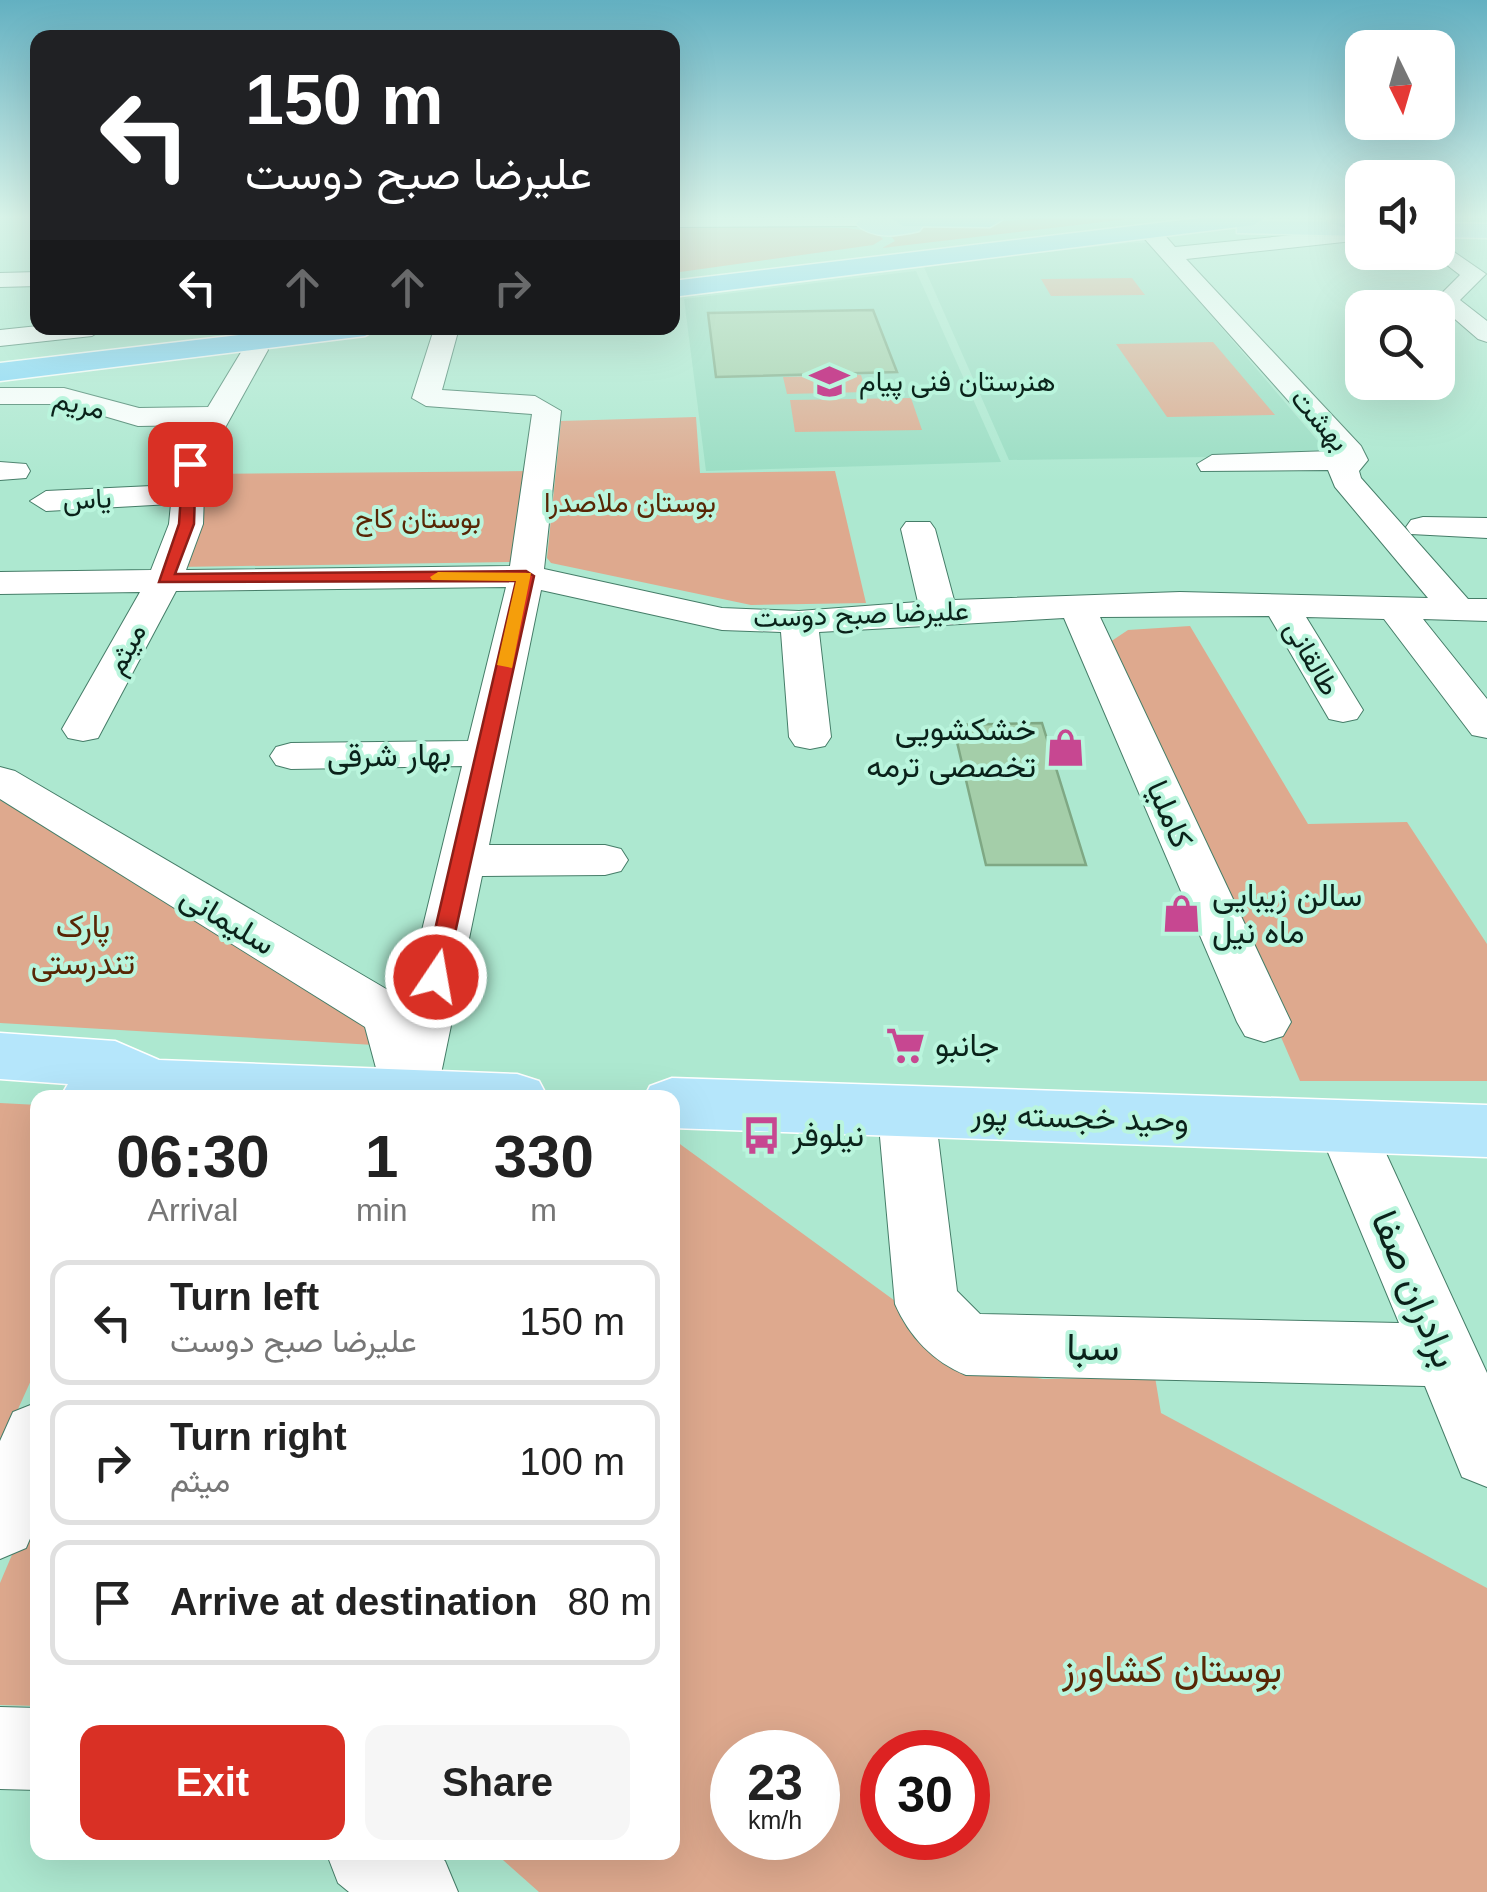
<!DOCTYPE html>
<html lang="en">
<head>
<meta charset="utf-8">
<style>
	body { margin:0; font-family:Arial,Vazirmatn,sans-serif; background:#f6f6f6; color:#222; height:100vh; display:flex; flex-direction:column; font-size:38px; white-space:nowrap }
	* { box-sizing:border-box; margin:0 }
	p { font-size:32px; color:#767676 }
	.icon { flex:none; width:55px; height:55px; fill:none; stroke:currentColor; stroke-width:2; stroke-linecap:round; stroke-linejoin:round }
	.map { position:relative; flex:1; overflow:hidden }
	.drawer { position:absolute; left:30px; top:1090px; width:650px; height:770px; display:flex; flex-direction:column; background:#fff; border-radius:20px; box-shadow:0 10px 40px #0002 }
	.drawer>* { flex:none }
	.top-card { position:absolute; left:30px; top:30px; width:650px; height:305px; border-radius:20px; box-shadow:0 10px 40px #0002; background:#202124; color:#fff; overflow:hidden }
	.needle { width:65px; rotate:175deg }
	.buttons { position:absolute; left:1345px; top:30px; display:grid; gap:20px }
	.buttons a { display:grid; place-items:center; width:110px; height:110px; border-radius:20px; background:#fff; box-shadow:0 10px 40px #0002; font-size:50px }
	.speed { position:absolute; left:710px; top:1730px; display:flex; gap:20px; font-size:50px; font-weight:700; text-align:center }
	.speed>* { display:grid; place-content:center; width:130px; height:130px; border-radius:50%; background:#fff; box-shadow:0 10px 40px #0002; line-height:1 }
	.speed small { font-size:25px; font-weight:400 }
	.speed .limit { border:15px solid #d22; background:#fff; color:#111 }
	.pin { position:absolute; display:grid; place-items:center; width:85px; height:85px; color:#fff; margin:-42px; border-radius:20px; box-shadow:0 5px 15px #0006 }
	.me { position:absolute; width:110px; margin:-55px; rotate:12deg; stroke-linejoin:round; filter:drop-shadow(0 0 8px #0008) }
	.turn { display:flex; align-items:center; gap:35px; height:210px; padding:0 50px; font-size:45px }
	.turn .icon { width:130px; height:130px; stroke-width:2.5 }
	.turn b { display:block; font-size:70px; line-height:85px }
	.lanes { display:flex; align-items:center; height:95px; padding:0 50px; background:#0003; justify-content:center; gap:50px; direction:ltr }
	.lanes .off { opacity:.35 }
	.eta { display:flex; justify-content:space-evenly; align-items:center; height:170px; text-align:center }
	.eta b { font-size:60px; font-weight:600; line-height:70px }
	.primary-button { display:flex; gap:20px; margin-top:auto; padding:20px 50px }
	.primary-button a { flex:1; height:115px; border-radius:20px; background:#d93025; color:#fff; font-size:40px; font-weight:600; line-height:115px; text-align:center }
	.primary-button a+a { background:#f6f6f6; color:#222 }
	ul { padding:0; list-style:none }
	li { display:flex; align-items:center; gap:30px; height:125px; margin:0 20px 15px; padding:0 30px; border:5px solid #e0e0e0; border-radius:20px }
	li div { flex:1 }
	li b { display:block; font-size:38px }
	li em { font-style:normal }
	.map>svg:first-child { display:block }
</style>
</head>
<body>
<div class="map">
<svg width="1487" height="1892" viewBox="0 0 1487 1892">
	<rect width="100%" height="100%" fill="#ade8d0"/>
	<!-- built -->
	<path fill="#9addc3" d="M1132,243H1149L1330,455L1009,460L923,265Z
		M916,271L1001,462L706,471L684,299Z"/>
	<!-- green -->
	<path fill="#dea98e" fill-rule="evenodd" d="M1050,218H1136L882,248L895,241L890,235L917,226Z
		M672,225L847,228L875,232L883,239L873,245L673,273Z
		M1132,278L1145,295L1051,296L1041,279Z
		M1213,342L1275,415L1167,417L1116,344Z
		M861,375L866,392L787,394L783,377Z
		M911,398L922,430L795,432L790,400Z
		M696,417L700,473L835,471L866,603L751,605L551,563L547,558L561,421Z
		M529,471L517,562L178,567L200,525L202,474Z
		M1190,626L1308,824L1407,822L1487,944V1081H1300L1110,642L1128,630Z
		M0,800L357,1012L374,1031V1045L0,1023Z
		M0,1103L38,1105L37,1367L0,1449Z
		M673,1139L902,1306L945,1362L1043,1379L1155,1377L1161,1413L1487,1588V1892H539L495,1853L672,1852ZM732,1752H818V1838H732ZM882,1752H968V1838H882Z
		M37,1496V1706L0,1705V1583Z"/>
	<!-- building -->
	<path fill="#a4cea9" stroke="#7fa884" stroke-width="2.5" d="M873,310L897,372L716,377L708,313Z
		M1042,723L1086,865H986L953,725Z"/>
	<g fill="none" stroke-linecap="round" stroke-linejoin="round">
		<defs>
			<path id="minor" d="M672,218H880L881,220L871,226L672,227Z
				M1362,228V240L1186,259L1361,446L1368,460L1359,471L1361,478L1468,599H1487V621L1423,619L1487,699V738L1472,735L1384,619L1306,617L1363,710L1357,719L1343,722L1329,719L1269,616L1100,617L1291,1022L1283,1036L1264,1042L1245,1036L1237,1022L1064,618L819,632L831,737L825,746L810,749L795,746L789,737L781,632L722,630L541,590L489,845H605L621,849L628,860L621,871L605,875L482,876L436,1098H384L365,1027L0,799V767L15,771L405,1000L462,766L291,769L276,765L270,756L276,747L291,743L468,741L506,587L176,591L98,738L83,741L68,738L62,729L140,592L0,594V572L151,570L169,524L171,504L46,511L30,501L46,491L173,485L175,464L198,425L138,426L63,404H0V388H64L139,408L208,407L246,344H264L268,350L205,464L203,524L186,570L510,566L532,414L426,406L412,398L434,329L459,328L442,390L535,396L561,411L544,569L722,608L799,611L918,602L901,529L906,522H930L935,529L954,600L1180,592L1428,598L1335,487L1328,470L1201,471L1197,464L1212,455L1333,451L1143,237L1146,232H1162L1175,247Z
				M1438,241L1486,274L1460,300L1487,321V342L1478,339L1434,301L1460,275L1430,252H1438Z
				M38,272V286L0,287V273Z
				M38,326V328H105L92,336L0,346V330Z
				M0,462L26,464L30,471L26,478L0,480Z
				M1423,517L1487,518V538L1411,534L1406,527L1411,520Z
				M1346,1103L1366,1110L1487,1373V1487L1462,1477L1425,1386L966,1375C933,1362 909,1336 895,1304L880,1137L889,1120L909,1114L929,1120L938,1137L957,1291L980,1314L1399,1323L1317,1126L1326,1110Z
				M38,1402V1520L26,1548L0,1559V1441L13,1412Z
				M0,1707L38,1708V1790L0,1789Z
				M326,1852H435L445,1861L458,1892H349L338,1883Z"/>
			<path id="major" d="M863,218H912L923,226L919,231C897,236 874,240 856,224Z
				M1245,221L1362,222V236L1237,233V223Z
				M1438,223L1487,224V238L1438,237Z
				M0,1033L115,1041L159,1060L517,1074L539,1081L548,1098H60L68,1084L0,1079Z
				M672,1078L1487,1105V1157L672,1128V1098H644L650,1086Z"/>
			<path id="highway" d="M892,218H1000L1002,220L990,227L903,226Z
				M1200,218H1265L1254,225L672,297V281Z
				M1328,218L1362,219V234L1331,223Z
				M299,328H379L365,336L0,381V363Z"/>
		</defs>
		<!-- minor casing -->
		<use href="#minor" stroke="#457d68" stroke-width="2"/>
		<!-- major casing -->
		<use href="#major" stroke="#fff" stroke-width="3"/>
		<!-- highway casing -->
		<use href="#highway" stroke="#fff" stroke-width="3"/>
		<!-- minor -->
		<use href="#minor" fill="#fff" fill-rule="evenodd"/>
		<!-- major -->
		<use href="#major" fill="#b5e6fb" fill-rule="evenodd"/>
		<!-- highway -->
		<use href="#highway" fill="#83d5f9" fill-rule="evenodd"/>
	</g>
	<!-- sky -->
	<linearGradient id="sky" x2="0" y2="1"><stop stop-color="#63b0c1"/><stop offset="0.45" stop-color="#daf5ea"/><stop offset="1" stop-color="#daf5ea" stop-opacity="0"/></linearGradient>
	<rect width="1487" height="482" fill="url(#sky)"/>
	<!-- route -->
	<path fill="#d93025" stroke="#8d1f18" stroke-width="2.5" d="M190,460L196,464L194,524L175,574L526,571L534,576L444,983L436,986L424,977L516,581L159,582L179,524L183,464Z"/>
	<!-- slow -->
	<path fill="#f59e0b" d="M438,572L531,573L512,668L497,665L516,581L432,580L430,577Z"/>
	<!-- icons -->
	<defs>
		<symbol id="school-bare" viewBox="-9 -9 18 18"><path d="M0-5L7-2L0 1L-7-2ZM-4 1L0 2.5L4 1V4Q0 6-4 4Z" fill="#c74791" stroke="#baf5dd" stroke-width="2.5" paint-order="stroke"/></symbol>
		<symbol id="shop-bare" viewBox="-9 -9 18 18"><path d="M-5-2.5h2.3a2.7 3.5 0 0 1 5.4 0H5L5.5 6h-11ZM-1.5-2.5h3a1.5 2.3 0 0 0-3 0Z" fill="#c74791" stroke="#baf5dd" stroke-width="2.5" paint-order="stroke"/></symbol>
		<symbol id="supermarket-bare" viewBox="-9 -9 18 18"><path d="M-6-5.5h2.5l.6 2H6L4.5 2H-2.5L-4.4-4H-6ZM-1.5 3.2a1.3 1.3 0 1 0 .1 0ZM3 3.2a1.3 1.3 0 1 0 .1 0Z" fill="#c74791" stroke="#baf5dd" stroke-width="2.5" paint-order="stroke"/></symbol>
		<symbol id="bus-bare" viewBox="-9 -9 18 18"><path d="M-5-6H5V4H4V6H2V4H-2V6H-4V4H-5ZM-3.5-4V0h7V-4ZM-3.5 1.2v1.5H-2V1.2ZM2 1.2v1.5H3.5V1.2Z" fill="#c74791" stroke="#baf5dd" stroke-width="2.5" paint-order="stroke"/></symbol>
	</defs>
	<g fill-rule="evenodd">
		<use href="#school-bare" x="802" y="354" width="55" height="55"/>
		<use href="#shop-bare" x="1038" y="720" width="55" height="55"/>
		<use href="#shop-bare" x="1154" y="886" width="55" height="55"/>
		<use href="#supermarket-bare" x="878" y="1018" width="55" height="55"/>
		<use href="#bus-bare" x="734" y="1108" width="55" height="55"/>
	</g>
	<g text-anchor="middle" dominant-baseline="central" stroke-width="8" stroke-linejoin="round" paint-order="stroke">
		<!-- far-poi labels -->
		<g font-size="28" fill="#0a221a" stroke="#baf5dd" text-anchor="start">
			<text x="859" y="381">هنرستان فنی پیام</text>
		</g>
		<!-- far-street labels -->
		<g font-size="28" fill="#0a221a" stroke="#baf5dd">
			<text transform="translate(79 404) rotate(13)">مریم</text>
			<text transform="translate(1320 420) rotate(49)">بهشت</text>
			<text transform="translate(87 499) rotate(-3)">یاس</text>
			<text transform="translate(861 614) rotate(-2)">علیرضا صبح دوست</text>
			<text transform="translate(126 649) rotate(-62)">میثم</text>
			<text transform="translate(1312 658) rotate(60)">طالقانی</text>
		</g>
		<!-- far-park labels -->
		<g font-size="28" fill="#582605" stroke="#baf5dd">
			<text x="630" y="502">بوستان ملاصدرا</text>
			<text x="418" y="518">بوستان کاج</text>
		</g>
		<!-- poi labels -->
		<g font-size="32" fill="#0a221a" stroke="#baf5dd" text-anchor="start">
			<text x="1036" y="729" text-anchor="end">خشکشویی<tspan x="1036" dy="37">تخصصی ترمه</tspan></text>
			<text x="1212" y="895">سالن زیبایی<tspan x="1212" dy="37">ماه نیل</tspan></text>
			<text x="935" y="1045">جانبو</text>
			<text x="792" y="1135">نیلوفر</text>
		</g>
		<!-- street labels -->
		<g font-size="32" fill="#0a221a" stroke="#baf5dd">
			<text transform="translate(389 755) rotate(-1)">بهار شرقی</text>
			<text transform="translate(1170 814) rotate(66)">کاملیا</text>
			<text transform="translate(228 920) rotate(31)">سلیمانی</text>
			<text transform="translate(1080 1117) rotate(2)">وحید خجسته پور</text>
		</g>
		<!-- park labels -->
		<g font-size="32" fill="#582605" stroke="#baf5dd">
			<text x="83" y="926">پارک<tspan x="83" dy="37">تندرستی</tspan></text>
		</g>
		<!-- near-street labels -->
		<g font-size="38" fill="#0a221a" stroke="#baf5dd">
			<text transform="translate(1415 1289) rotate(67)">برادران صفا</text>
			<text transform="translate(1093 1347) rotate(1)">سبا</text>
		</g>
		<!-- near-park labels -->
		<g font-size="38" fill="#582605" stroke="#baf5dd">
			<text x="1172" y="1669">بوستان کشاورز</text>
		</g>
	</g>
</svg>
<div class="buttons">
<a><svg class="needle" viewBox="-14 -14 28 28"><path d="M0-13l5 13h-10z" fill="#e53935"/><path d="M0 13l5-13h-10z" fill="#767676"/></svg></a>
<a><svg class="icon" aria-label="sound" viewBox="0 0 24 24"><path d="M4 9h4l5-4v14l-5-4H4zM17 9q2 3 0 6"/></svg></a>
<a><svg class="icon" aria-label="search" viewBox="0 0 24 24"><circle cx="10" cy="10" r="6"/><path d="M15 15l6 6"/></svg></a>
</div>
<div class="speed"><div>23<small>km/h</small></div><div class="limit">30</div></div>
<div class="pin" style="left:190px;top:464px;background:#d93025"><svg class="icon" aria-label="arrive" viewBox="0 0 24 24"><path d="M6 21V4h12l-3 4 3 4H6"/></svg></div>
<svg class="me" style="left:436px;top:977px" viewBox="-20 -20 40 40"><circle r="17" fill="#d93025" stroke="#fff" stroke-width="3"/><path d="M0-11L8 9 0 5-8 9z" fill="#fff"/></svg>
<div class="top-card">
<div class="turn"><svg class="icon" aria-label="left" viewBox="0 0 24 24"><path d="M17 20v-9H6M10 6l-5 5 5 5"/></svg><div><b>150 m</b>علیرضا صبح دوست</div></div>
<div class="lanes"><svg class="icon" aria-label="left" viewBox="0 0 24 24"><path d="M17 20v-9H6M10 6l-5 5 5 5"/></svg><svg class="icon off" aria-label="ahead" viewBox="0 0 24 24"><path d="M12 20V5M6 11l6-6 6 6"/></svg><svg class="icon off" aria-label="ahead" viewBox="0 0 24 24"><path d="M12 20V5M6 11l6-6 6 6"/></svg><svg class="icon off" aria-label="right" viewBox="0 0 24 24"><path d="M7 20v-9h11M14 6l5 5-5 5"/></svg></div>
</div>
<section class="drawer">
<div class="eta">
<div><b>06:30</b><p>Arrival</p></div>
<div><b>1</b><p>min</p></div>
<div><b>330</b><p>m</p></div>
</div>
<ul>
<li><svg class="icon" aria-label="left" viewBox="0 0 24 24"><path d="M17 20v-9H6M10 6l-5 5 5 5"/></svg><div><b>Turn left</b><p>علیرضا صبح دوست</p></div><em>150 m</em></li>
<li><svg class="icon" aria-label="right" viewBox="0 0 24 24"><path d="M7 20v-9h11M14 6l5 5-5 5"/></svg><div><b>Turn right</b><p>میثم</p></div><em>100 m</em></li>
<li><svg class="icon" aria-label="arrive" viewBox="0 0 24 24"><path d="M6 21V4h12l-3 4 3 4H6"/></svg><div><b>Arrive at destination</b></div><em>80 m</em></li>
</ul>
<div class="primary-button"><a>Exit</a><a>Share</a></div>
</section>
</div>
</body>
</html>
